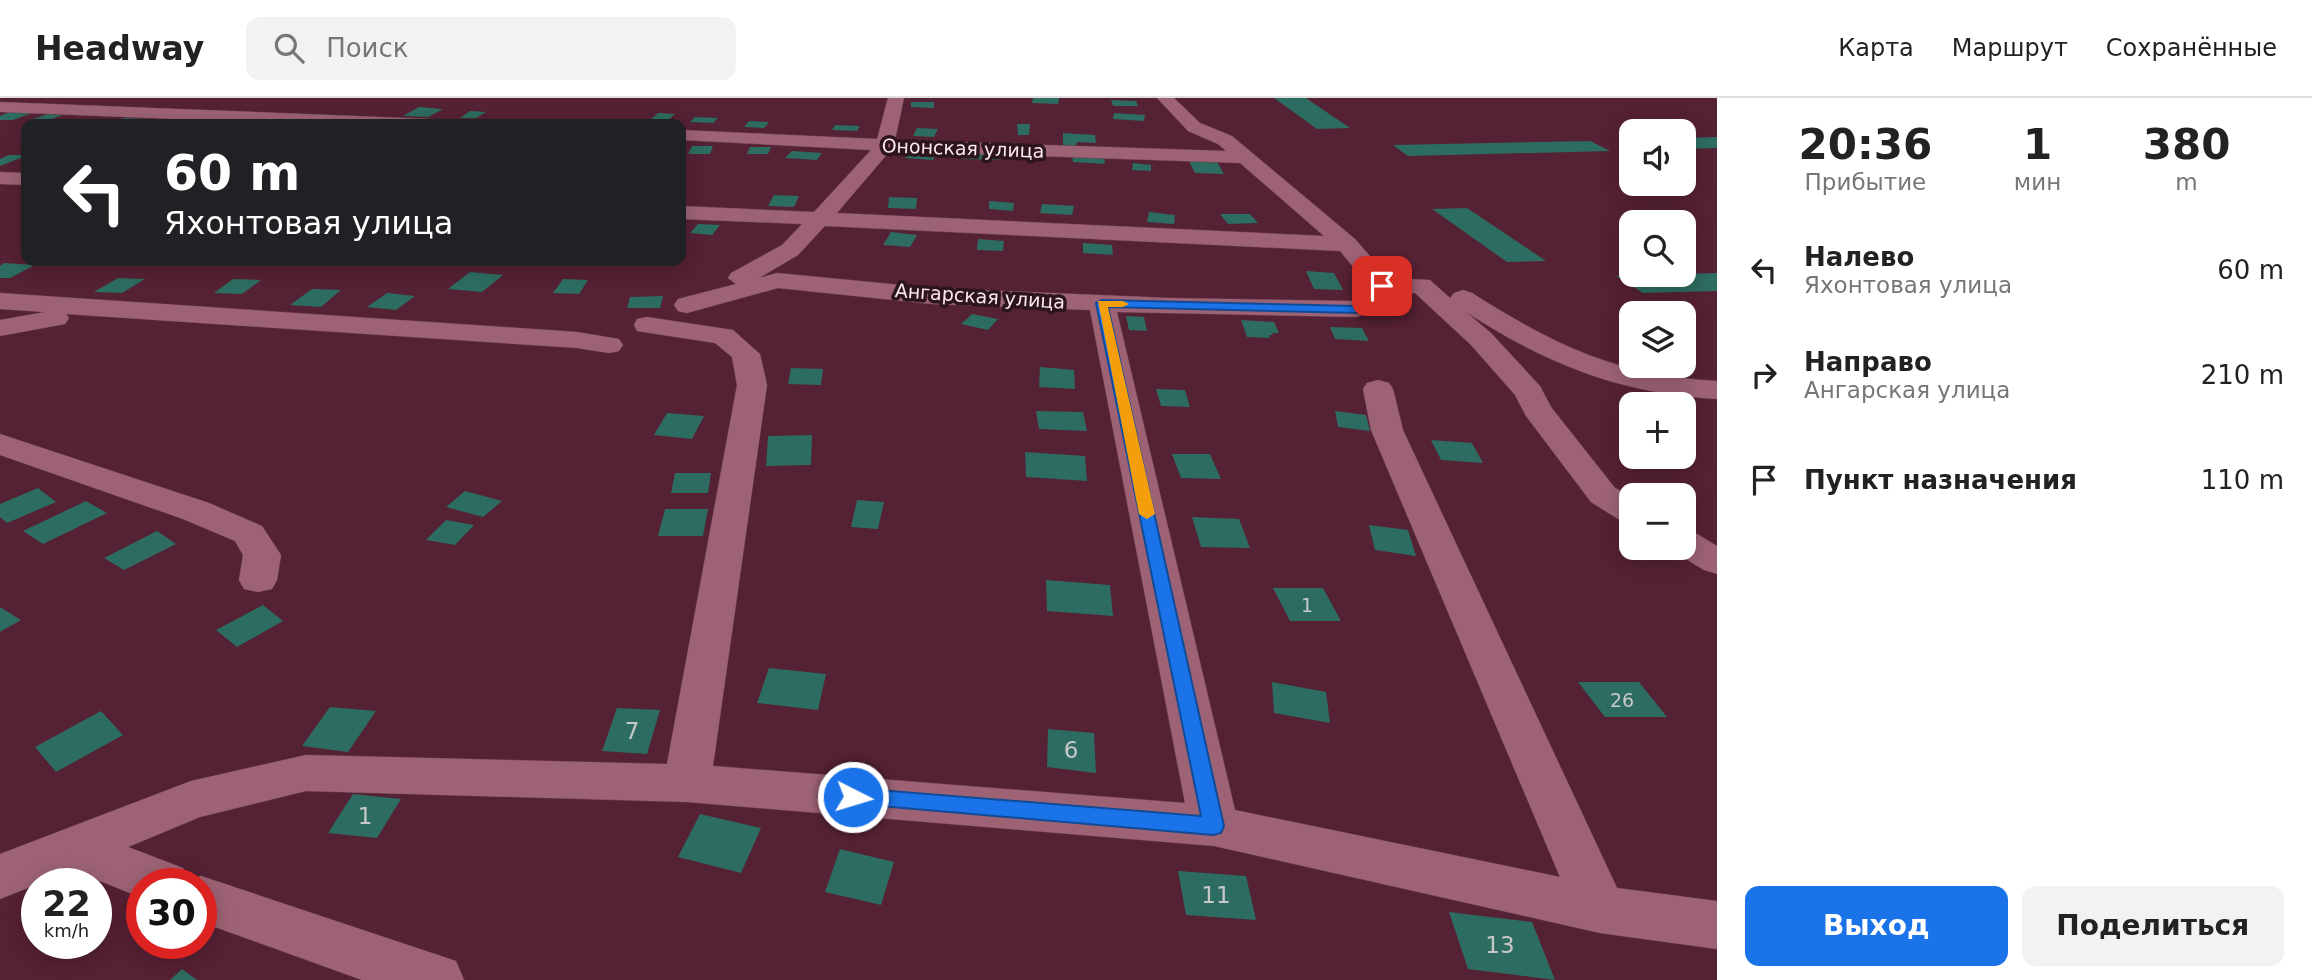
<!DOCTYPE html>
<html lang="ru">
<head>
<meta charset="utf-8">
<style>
	body { margin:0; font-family:"DejaVu Sans",sans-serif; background:#f2f2f2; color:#222; height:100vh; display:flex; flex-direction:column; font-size:26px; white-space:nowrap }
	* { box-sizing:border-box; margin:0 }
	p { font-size:23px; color:#767676 }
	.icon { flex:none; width:38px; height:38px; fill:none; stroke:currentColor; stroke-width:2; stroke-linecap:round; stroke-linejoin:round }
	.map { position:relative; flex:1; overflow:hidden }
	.panel { display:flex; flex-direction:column; background:#fff; width:595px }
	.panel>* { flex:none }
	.hud { position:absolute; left:21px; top:21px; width:665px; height:147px; border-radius:14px; box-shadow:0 4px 18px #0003; background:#202124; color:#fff; overflow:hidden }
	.fabs { position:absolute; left:1619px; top:21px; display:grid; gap:14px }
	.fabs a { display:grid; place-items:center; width:77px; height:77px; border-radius:14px; background:#fff; box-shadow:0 4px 18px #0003; font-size:35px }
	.speed { position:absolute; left:21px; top:770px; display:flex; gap:14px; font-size:35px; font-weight:700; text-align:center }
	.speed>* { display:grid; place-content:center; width:91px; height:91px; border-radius:50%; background:#fff; box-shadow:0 4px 18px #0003; line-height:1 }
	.speed small { font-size:18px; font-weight:400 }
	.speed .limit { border:10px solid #d22; background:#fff; color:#111 }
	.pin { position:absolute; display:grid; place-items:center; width:60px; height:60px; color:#fff; margin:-30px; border-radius:14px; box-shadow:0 4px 10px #0006 }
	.me { position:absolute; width:77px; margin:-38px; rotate:95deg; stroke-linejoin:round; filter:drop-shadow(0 0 5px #0008) }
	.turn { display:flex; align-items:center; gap:24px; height:147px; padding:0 28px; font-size:32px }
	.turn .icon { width:91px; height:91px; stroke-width:2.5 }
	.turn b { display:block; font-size:49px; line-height:60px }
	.eta { display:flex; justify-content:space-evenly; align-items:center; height:119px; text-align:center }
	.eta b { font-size:42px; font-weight:700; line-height:49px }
	.button { display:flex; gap:14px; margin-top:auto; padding:14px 28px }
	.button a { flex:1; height:80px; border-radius:14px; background:#1a73e8; color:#fff; font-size:28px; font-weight:700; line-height:80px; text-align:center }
	.button a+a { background:#f2f2f2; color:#222 }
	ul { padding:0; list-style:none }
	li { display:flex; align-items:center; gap:21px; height:105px; padding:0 28px }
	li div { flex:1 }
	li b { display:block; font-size:26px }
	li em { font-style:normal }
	header { display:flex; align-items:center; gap:42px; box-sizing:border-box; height:98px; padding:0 35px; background:#fff; border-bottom:2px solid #e0e0e0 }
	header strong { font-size:33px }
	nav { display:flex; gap:38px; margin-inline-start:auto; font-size:24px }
	.search { width:490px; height:63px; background:#f2f2f2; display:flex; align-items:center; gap:18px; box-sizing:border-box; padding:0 24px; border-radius:14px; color:#767676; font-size:26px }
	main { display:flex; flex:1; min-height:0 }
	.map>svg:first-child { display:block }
</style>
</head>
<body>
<header>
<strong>Headway</strong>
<div class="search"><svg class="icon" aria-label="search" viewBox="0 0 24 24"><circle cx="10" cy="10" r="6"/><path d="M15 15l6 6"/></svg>Поиск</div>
<nav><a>Карта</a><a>Маршрут</a><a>Сохранённые</a></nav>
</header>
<main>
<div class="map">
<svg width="1717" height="882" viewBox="0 0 1717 882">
	<rect width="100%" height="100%" fill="#552134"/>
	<!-- building -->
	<path fill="#2d6c60" d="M1033,0H1059L1058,6L1032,5Z
		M1274,0H1306L1350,30L1317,31Z
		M1111,2L1136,3L1138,8H1113Z
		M911,4H934V10L911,9Z
		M419,9L443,11L428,19L403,18Z
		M470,13L486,14L476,20H460Z
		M10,14L32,15L13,22H0V18Z
		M658,15L675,16L664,26H646Z
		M1114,15L1145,17L1144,23L1113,21Z
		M48,16L63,17L46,23L30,22Z
		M695,19L718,20L713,25L690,24Z
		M124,20L149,21L137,26H110Z
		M749,23L769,24L764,30L744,29Z
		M1017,26H1030L1029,37H1018Z
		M835,27L860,28L857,33L832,32Z
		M917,30L938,31L934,39L913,38Z
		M1063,35L1095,37L1096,45L1077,44L1076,48L1063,47Z
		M1717,39V50L1684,51V40Z
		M1590,43L1610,53L1408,58L1393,47Z
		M692,48H713L710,56H688Z
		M750,49H771L768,56H747Z
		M909,52L937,54L933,62L905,60Z
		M792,53L822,55L817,62L785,60Z
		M961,54H997L999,62L961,61Z
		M9,57H26V58L0,68V61Z
		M1072,57L1104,59L1105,66L1073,64Z
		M1189,63L1217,64L1224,76L1195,75Z
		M1133,65L1151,67V73L1132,72Z
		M774,97L799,98L794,109L768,108Z
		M889,99L917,100L916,111L888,110Z
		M989,103L1014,105L1013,113L989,111Z
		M1042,106L1074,108L1072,117L1040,115Z
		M1467,110L1546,163L1507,164L1432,111Z
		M1149,114L1175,117L1174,126L1147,124Z
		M1220,116H1250L1258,125L1228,126Z
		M698,126L720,127L712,137L690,135Z
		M891,134L917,137L910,149L883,147Z
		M978,141L1004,143L1003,153L977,152Z
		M1083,145L1112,147L1113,157L1083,155Z
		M4,165L35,167L10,180H0V168Z
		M1306,173L1334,175L1343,192L1314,191Z
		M470,174L503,177L482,194L448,191Z
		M1717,175V193L1643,195L1616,178Z
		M118,180L145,181L122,195L94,194Z
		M233,181L261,182L242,196L214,195Z
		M563,181L588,182L579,196L553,195Z
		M312,191L341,192L321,209L290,207Z
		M387,195L415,198L396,212L367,209Z
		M663,198L660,210H627L630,199Z
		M972,216L998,221L988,232L961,226Z
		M1126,218L1144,219L1147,233L1129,232Z
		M1241,222L1274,224L1279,235H1272L1273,237H1269L1270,240L1247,239Z
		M1330,229L1362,230L1369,243L1335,241Z
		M1040,269L1074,272L1075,291L1039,289Z
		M791,270L823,271L821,287L788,286Z
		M1156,291L1185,292L1190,309L1161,308Z
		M1036,313L1083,314L1087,333L1039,331Z
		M1335,313L1366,317L1370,333L1338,329Z
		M667,315L704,318L692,341L654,337Z
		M812,337L811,367L766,368L768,338Z
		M1431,342L1472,345L1483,365L1441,362Z
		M1025,354L1085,358L1087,383L1026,379Z
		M1172,356H1210L1221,381L1181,380Z
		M675,375H711L708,395H671Z
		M38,390L56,404L7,425L0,419V406Z
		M465,393L502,403L483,419L446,409Z
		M857,402L884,404L878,431L851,429Z
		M86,403L107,415L43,446L23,433Z
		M665,411H708L703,438H658Z
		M1192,419L1239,421L1250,450L1201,449Z
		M446,422L474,427L455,447L426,442Z
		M1369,427L1408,432L1416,458L1375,452Z
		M157,433L176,446L124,472L104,460Z
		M1046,482L1110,487L1113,518L1047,513Z
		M1273,490H1323L1341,523H1290Z
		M263,507L283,523L237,549L216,532Z
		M0,509L21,522L0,534Z
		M769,570L826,576L818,612L757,605Z
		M1272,584L1326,594L1330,625L1274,615Z
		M1578,584H1639L1667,619H1605Z
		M330,609L376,613L348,654L302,648Z
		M617,610L660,612L647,656L602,653Z
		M101,613L123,637L56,674L35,649Z
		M1048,631L1094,635L1096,675L1047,669Z
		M353,696L401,701L377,740L328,735Z
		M700,716L761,730L741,775L678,759Z
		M840,751L894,764L881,807L825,794Z
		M1178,773L1246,778L1256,822L1186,817Z
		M1449,814L1532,824L1555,882L1468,871Z
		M182,871L197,882H170Z"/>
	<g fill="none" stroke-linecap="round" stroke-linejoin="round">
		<defs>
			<path id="minor" d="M888,0H904L895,42L1226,53L1218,46L1188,33L1157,0H1174L1200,25L1232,38L1355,141L1389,180L1430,182L1450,200L1454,195L1463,192L1472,195C1556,248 1616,277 1717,283V301C1621,296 1546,266 1466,214L1491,235L1540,288L1551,309L1615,390L1631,398V424L1618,421L1591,404L1526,318L1515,297L1471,247L1415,195H1391L1383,208L1357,219L1117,214L1235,712L1560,779L1371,332L1363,291L1367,285L1378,282L1389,285L1393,291L1403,332L1617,790L1717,803V851L1600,835L1214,748L687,704L306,693L200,719L128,749L183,770L188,782L201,778L456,863L464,882H362L201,824V786H142V800L73,772L0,801V756L191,683L306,657L667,666L737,287L732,259L715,245L637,233L634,227L637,221L647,219L733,232L760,256L767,287L713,668L1185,705L1090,212L932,206L778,190L687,215L678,213L674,207L678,201L736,186L728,180L731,175L782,147L802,126L681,121V108L814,114L871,52L681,42V32L877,41ZM890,53L1240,65L1324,138L837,115ZM825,128L1340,153L1369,188L1364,198L1353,203L1169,200L932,190L777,175L759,180L798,157Z
				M0,4L430,21L439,26H303L0,14Z
				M0,74L26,75V87L0,86Z
				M0,195L577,234L619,241L623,247L619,253L609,255L577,250L66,216L69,220L65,226L0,238V222L45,214L0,211Z
				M0,336L209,405L262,428L281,457L277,482L272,491L258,494L244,491L239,482L243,457L235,443L183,421L0,357Z
				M1684,433L1697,436L1717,448V476L1704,472L1671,452L1669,450H1684Z"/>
		</defs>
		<!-- minor casing -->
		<use href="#minor" stroke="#6b4152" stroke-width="1"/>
		<!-- minor -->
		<use href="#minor" fill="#9d6375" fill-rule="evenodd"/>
	</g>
	<!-- route -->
	<path fill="#1a73e8" stroke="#114b97" stroke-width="2" d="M1382,185L1387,188L1378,205L1357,215L1108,209L1224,728L1221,735L1213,737L846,705L843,699L846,693L853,690L1201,718L1096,205L1102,202L1355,208L1370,200L1378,186Z"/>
	<!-- slow -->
	<path fill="#f59e0b" d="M1098,203H1123L1129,206L1123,209H1108L1155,416L1147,421L1139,416Z"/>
	<g text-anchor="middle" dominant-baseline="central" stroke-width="7" stroke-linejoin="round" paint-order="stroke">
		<!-- far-street labels -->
		<g font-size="19" fill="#fbe7ec" stroke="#2c151c">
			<text transform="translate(963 50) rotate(2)">Ононская улица</text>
			<text transform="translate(980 198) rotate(4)">Ангарская улица</text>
		</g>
		<!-- number labels -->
		<g font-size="19" fill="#c8c8c9">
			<text x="1307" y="507">1</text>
			<text x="1622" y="602">26</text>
		</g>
		<!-- near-number labels -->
		<g font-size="23" fill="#c8c8c9">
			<text x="632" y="633">7</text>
			<text x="1071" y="652">6</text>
			<text x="365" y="718">1</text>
			<text x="1216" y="797">11</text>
			<text x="1500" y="847">13</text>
		</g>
	</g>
</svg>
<div class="fabs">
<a><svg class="icon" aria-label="sound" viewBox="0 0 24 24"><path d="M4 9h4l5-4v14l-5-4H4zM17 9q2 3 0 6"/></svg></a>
<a><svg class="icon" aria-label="search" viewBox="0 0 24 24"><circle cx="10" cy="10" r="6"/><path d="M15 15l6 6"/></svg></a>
<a><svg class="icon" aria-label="layers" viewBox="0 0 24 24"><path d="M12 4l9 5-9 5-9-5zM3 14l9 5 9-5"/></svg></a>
<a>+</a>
<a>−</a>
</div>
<div class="speed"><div>22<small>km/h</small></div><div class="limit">30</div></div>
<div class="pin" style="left:1382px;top:188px;background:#d93025"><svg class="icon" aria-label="arrive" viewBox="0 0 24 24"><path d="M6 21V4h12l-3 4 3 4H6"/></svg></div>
<svg class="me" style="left:853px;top:699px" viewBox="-20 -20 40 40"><circle r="17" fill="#1a73e8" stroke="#fff" stroke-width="3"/><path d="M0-11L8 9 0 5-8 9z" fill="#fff"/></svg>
<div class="hud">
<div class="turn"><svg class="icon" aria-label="left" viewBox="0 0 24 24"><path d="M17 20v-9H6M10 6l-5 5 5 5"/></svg><div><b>60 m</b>Яхонтовая улица</div></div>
</div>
</div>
<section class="panel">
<div class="eta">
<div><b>20:36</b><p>Прибытие</p></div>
<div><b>1</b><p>мин</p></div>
<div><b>380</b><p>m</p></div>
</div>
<ul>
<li><svg class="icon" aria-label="left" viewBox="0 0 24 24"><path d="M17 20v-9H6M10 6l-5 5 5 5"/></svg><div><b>Налево</b><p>Яхонтовая улица</p></div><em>60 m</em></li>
<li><svg class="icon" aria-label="right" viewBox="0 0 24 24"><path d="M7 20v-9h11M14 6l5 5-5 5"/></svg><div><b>Направо</b><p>Ангарская улица</p></div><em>210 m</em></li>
<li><svg class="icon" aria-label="arrive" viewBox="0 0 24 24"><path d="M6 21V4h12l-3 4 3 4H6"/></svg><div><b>Пункт назначения</b></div><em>110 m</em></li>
</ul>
<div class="button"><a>Выход</a><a>Поделиться</a></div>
</section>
</main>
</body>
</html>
